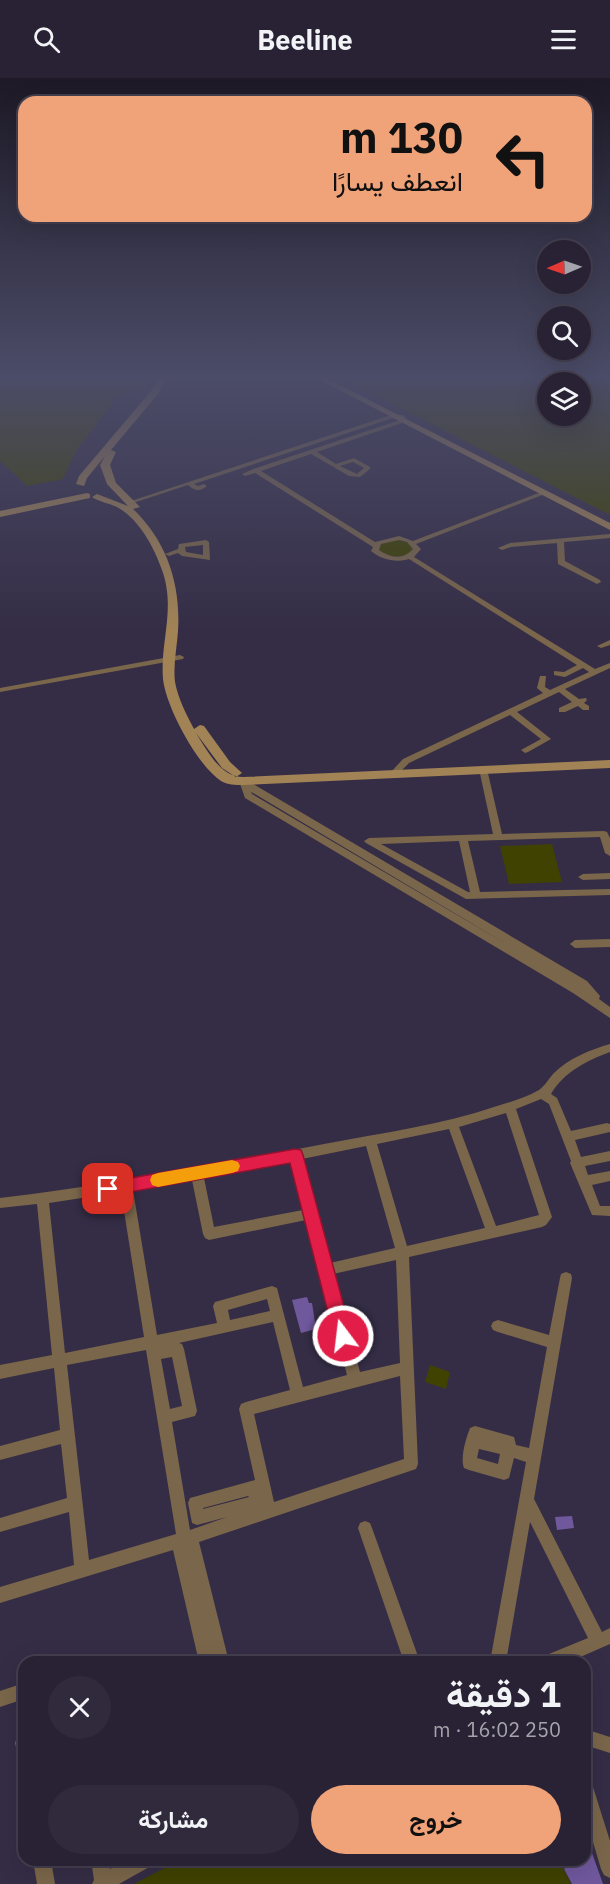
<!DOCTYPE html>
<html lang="ar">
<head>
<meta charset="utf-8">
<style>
	body { margin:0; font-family:"IBM Plex Sans",Vazirmatn,sans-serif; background:#302a3c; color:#f1f3f6; direction:rtl; height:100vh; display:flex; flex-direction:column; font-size:22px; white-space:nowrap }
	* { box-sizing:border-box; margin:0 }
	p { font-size:20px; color:#a5a4ac }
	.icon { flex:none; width:33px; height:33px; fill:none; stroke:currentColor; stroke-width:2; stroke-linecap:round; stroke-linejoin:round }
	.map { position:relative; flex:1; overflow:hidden; direction:ltr }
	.side { position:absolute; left:18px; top:1578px; width:573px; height:210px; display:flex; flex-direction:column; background:#282234; border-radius:18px; box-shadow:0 6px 24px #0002,0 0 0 2px #443f4f; direction:rtl }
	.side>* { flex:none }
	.guide { position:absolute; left:18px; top:18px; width:574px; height:126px; border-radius:18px; box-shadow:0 6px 24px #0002,0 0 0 2px #443f4f; direction:rtl; background:#f0a279; color:#111; overflow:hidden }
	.needle { width:39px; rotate:268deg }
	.fabs { position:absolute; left:537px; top:162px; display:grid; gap:12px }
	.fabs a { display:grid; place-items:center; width:54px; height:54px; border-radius:50%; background:#282234; box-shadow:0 6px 24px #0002,0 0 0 2px #443f4f; font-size:30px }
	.pin { position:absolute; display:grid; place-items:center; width:51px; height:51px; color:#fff; margin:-26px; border-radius:12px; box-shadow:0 3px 9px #0006 }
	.me { position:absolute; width:66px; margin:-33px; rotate:345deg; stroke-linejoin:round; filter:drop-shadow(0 0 4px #0008) }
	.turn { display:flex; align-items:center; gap:21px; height:126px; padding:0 30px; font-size:27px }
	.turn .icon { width:78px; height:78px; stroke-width:2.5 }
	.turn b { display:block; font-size:42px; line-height:51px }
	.round { display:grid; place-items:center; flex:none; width:63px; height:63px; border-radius:32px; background:#302a3c }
	.overview { display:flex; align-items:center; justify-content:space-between; height:102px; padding:0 30px }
	h1 { font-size:36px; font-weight:700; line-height:45px }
	.primary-button { display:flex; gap:12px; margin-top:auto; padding:12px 30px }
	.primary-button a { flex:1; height:69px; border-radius:36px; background:#f0a279; color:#111; font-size:24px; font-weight:700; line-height:69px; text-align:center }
	.primary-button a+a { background:#302a3c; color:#f1f3f6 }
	header { display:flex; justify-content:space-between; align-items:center; height:78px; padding:0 30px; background:#282234; font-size:27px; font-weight:700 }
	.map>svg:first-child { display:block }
</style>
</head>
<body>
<header><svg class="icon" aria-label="menu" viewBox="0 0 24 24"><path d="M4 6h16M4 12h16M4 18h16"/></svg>Beeline<svg class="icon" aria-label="search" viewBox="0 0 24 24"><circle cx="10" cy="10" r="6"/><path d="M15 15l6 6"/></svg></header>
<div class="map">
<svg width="610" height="1806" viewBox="0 0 610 1806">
	<rect width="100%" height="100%" fill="#352d46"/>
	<!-- green -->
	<path fill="#3f4200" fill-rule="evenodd" d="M0,300H150L145,310L118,318L76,373L63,401L27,408L0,383Z
		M341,300H610V437ZM580,304V338H548V304Z
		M395,461L409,465L413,470L411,475C398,480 390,480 378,472L382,464Z
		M552,766L562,804L509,806L500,768Z
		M430,1287L450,1294L446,1311L425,1304Z
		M180,1782H570L562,1788L571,1806H134Z"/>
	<!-- building -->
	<path fill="#70589d" d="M307,1219L309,1225H312L316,1251L301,1255L292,1222Z
		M572,1438L574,1450L557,1452L555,1439Z
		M592,1775L603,1806H572L564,1791L575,1782H585Z"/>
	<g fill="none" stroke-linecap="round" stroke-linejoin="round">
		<!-- street -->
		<path fill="#7a664a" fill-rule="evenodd" d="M391,337H403L406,339L403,341L393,340L194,406L198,408L204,406L207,408C200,414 195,413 188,407L133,425L128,424Z
			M403,341L406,343L405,344L317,374L336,386L354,380L370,389V391L360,399L349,398L311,376L261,393L375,464L399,458L413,463L541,414H545V416L416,466L421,471L414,479L595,591L610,585V590L565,611L579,621L586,620L587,622L584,625L589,628V632H583L578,628L565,634H559V630L572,624L559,614L517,634L551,661L528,674L525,675L521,672L541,661L510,637L409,685L397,697L394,698L390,695L403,681L543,615L537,610L540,598H546L545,609L550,612L589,594L583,590L565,599L554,597V593L564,594L577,587L409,481C396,485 382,482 371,473L373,469L255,395L245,398L242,396L253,391ZM353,384L364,390L357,396L340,388ZM399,462L407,464L413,471C403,482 390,480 379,472L381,466Z
			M610,456V460L564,464L565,483L600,502L601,504L597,506L558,486L557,465L511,469L502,472L498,470L510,465Z
			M206,462L209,464L210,482L182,478L178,475L169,478L165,476L178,471L179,466ZM203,467V477L186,474L185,469Z
			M610,562V567L601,570L597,568Z
			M180,577L184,579L183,581L0,614V610Z
			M483,688L487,691L502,756L604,753L607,754L610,760V778L605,775L600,759L468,763L480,814L610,811V817L466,821L366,765L364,763L369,760L493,756L479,691ZM459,763L470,814H468L381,766Z
			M243,700L587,903L600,918L599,921L610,929V940L573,915L245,720L239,703ZM251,714L253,715L508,867L252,716Z
			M610,795V801L583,802L578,799L583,796Z
			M610,861V869L575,870L570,866L575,862Z
			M610,966V974C586,983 564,994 551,1016L557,1020L571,1053L607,1045L610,1046V1054L575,1062L581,1079L610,1073V1083L585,1088L588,1097L610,1093V1103L592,1107L600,1128H610V1138L592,1137L570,1085L571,1083L549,1026L541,1021L516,1031L552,1139L546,1147L542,1149L409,1179L418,1386L416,1391L199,1464L229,1584H199L173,1472L0,1525V1509L74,1487L69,1434L0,1454V1440L67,1420L61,1366L0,1382V1368L60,1352L54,1290L0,1301V1287L52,1277L37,1126L0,1130V1120C109,1107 216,1087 324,1066C382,1055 441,1047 497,1028C511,1024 527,1019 539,1012C545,1008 549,1000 554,995C569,980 590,972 610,966ZM506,1035L539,1137L496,1148L459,1049ZM449,1051L485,1150L407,1168L377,1066ZM366,1068L395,1170L330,1185L302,1081ZM291,1083L303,1132L214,1149L204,1100ZM192,1102L203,1156L205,1160L209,1162L306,1142L347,1297L303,1309L278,1214L277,1210L272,1208L215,1224L213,1228L217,1245L157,1257L133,1112ZM121,1114L144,1259L65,1275L49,1125ZM396,1182L400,1285L360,1294L333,1196ZM267,1221L270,1233L230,1242L228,1232ZM273,1244L290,1312L246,1324L241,1326L239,1331L255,1402L190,1420L188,1425L192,1445L197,1447L227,1439L190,1452L172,1344L195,1338L197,1333L184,1271L182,1266L179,1265ZM146,1272L176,1456L89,1482L67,1287ZM172,1279L182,1328L170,1331L161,1281ZM400,1298L404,1381L274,1424L254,1336ZM248,1418L249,1419L203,1431V1430Z
			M566,1194L571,1196L572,1200L534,1421L602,1554L610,1550V1566L569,1584H542L544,1578L588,1560L530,1444L506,1584H490L526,1384L514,1380L509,1400L504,1402L469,1392L464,1390C460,1380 466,1360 470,1350L475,1348L514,1359L516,1367L529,1370L547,1269L498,1254L493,1252L491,1248L493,1244L498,1242L549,1257L560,1200L561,1196ZM479,1371L500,1376L498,1386L477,1380Z
			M365,1443L370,1445L372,1450L420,1584H404L358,1450L360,1445Z
			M24,1605V1621L0,1629V1613Z
			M585,1651L610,1659V1675L585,1667Z
			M23,1657H24V1680L18,1678L15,1665L17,1659Z
			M585,1701L591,1703L593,1709L610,1763V1800L604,1797L601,1791L585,1737Z
			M33,1782H51L55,1806H37Z
			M91,1782H109L110,1791L127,1782H154L151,1788L119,1806H92L94,1802Z"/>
		<!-- secondary -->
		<path fill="#a28355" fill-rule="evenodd" d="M159,300H167L158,316L111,372L116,374L110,387L116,405L140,429L133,431C167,463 181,507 178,553C177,569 173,587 175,604C178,620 186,636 194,651L200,647L204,648L230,684L242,695L236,699L222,690L196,655C207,672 220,699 243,699L610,682V690L243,707C236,707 227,707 221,703C197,687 166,629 163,601C160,563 176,531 162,492C154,469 139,441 117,429C109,425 99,424 92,419L97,416L128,428L107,406L100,387L105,378L87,400L84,408L76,406L79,398L151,313Z
			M316,300H326L610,445V452Z
			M87,415L90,416V420L0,439V433Z"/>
	</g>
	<!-- sky -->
	<linearGradient id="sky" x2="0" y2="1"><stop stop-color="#1d1926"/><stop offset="0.54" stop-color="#4b4c68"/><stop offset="1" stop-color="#4b4c68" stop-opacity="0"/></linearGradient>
	<rect width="610" height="553" fill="url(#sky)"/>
	<!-- route -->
	<path fill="#e11d48" stroke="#92132f" stroke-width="1.5" d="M295,1071L301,1072L303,1077L352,1258L349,1264L343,1266L337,1264L334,1258L290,1085L108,1118L103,1116L101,1111L103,1106L108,1104Z"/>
	<!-- slow -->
	<path fill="#f59e0b" d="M232,1082L238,1084L240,1088L238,1093L232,1095L158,1109L152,1107L150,1102L152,1097L158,1095Z"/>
</svg>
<div class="fabs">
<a><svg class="needle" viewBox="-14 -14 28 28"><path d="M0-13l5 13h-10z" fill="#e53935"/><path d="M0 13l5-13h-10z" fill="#a5a4ac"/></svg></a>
<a><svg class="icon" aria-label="search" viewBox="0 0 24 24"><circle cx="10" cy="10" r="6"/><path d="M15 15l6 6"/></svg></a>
<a><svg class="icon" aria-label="layers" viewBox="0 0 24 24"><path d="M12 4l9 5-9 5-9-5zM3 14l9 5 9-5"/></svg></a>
</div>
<div class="pin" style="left:108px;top:1111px;background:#d93025"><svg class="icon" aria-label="arrive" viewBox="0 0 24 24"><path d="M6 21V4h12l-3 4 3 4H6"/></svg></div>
<svg class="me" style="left:343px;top:1258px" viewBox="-20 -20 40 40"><circle r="17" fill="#e11d48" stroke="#fff" stroke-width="3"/><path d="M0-11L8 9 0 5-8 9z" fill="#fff"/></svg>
<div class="guide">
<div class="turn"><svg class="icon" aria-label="left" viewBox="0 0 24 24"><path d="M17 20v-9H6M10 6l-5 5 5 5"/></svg><div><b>130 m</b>انعطف يسارًا</div></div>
</div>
<section class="side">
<div class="overview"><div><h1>1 دقيقة</h1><p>250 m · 16:02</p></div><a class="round"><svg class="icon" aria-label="close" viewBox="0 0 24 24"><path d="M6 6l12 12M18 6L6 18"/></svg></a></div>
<div class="primary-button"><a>خروج</a><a>مشاركة</a></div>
</section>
</div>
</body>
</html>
